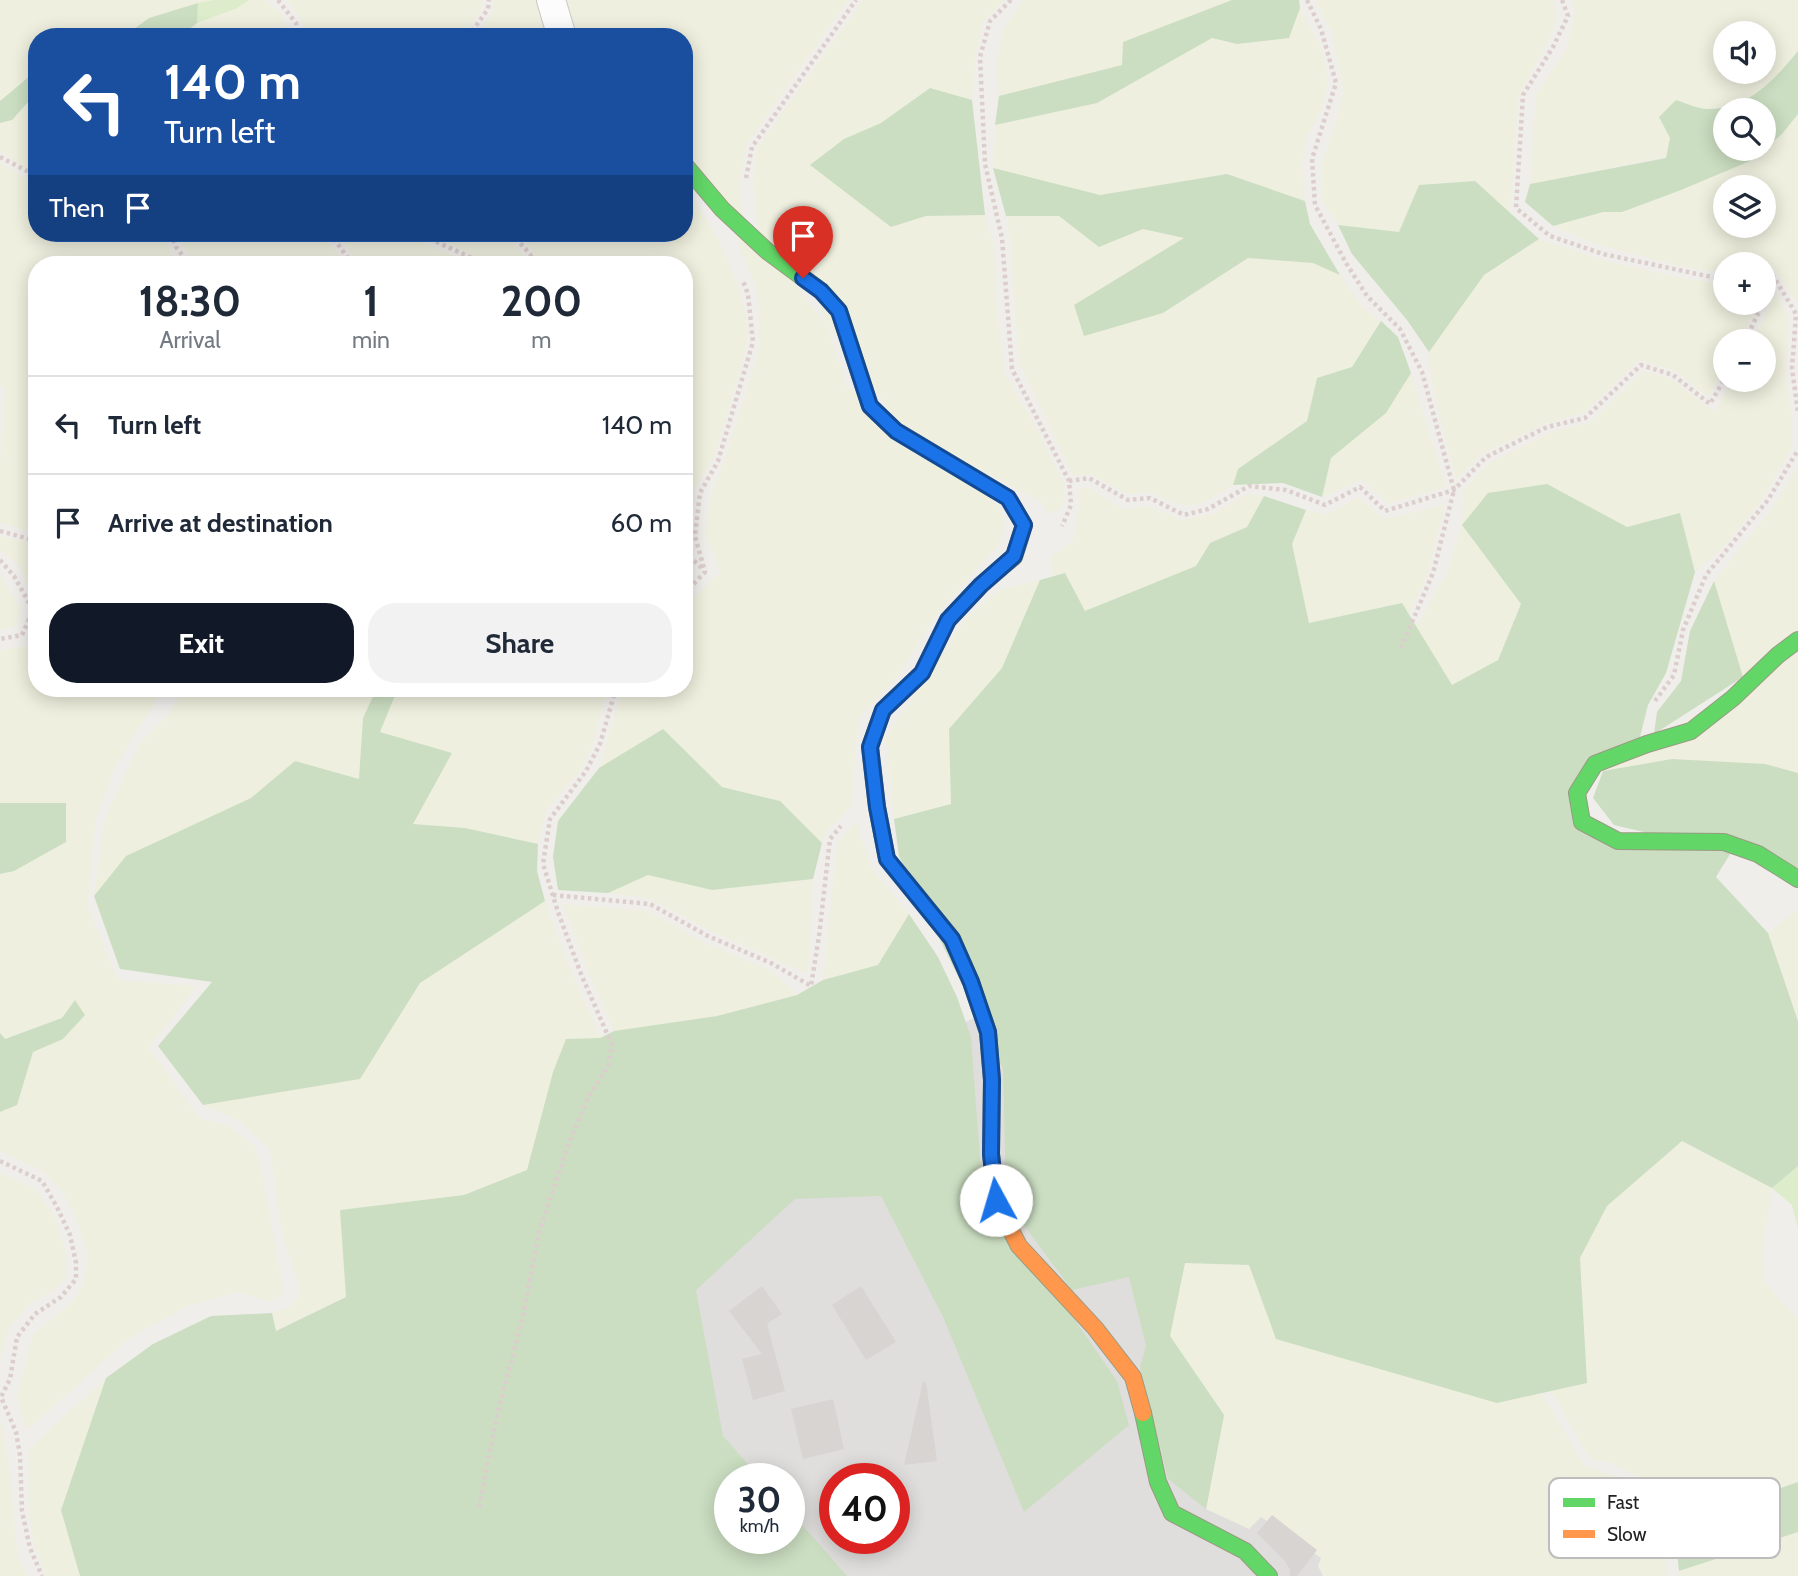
<!DOCTYPE html>
<html lang="en">
<head>
<meta charset="utf-8">
<style>
	body { margin:0; font-family:Cabin,sans-serif; background:#f2f2f3; color:#1f2937; height:100vh; display:flex; flex-direction:column; font-size:26px; white-space:nowrap }
	* { box-sizing:border-box; margin:0 }
	p { font-size:23px; color:#747a83 }
	.icon { flex:none; width:38px; height:38px; fill:none; stroke:currentColor; stroke-width:2; stroke-linecap:round; stroke-linejoin:round }
	.map { position:relative; flex:1; overflow:hidden }
	.side { position:absolute; left:28px; top:256px; width:665px; height:441px; display:flex; flex-direction:column; background:#fff; border-radius:28px; box-shadow:0 4px 18px #0003 }
	.side>* { flex:none }
	.guide { position:absolute; left:28px; top:28px; width:665px; height:214px; border-radius:28px; box-shadow:0 4px 18px #0003; background:#1a4fa0; color:#fff; overflow:hidden }
	.buttons { position:absolute; left:1713px; top:21px; display:grid; gap:14px }
	.buttons a { display:grid; place-items:center; width:63px; height:63px; border-radius:50%; background:#fff; box-shadow:0 4px 18px #0003; font-size:35px }
	.speed { position:absolute; left:714px; top:1463px; display:flex; gap:14px; font-size:35px; font-weight:700; text-align:center }
	.speed>* { display:grid; place-content:center; width:91px; height:91px; border-radius:50%; background:#fff; box-shadow:0 4px 18px #0003; line-height:1 }
	.speed small { font-size:18px; font-weight:400 }
	.speed .limit { border:10px solid #d22; background:#fff; color:#111 }
	.pin { position:absolute; display:grid; place-items:center; width:60px; height:60px; color:#fff; margin:-72px -30px; border-radius:50% 50% 50% 0; rotate:-45deg; box-shadow:0 0 7px #0007 }
	.pin .icon { rotate:45deg }
	.me { position:absolute; width:77px; margin:-38px; rotate:354deg; stroke-linejoin:round; filter:drop-shadow(0 0 5px #0008) }
	.turn { display:flex; align-items:center; gap:24px; height:147px; padding:0 21px; font-size:32px }
	.turn .icon { width:91px; height:91px; stroke-width:2.5 }
	.turn b { display:block; font-size:49px; line-height:60px }
	.then { display:flex; align-items:center; height:66px; padding:0 21px; background:#0003; gap:14px; font-size:26px }
	.eta { display:flex; justify-content:space-evenly; align-items:center; height:119px; text-align:center }
	.eta b { font-size:42px; font-weight:800; line-height:49px }
	.primary-button { display:flex; gap:14px; margin-top:auto; padding:14px 21px }
	.primary-button a { flex:1; height:80px; border-radius:28px; background:#111827; color:#fff; font-size:28px; font-weight:800; line-height:80px; text-align:center }
	.primary-button a+a { background:#f2f2f3; color:#1f2937 }
	ul { padding:0; list-style:none }
	li { display:flex; align-items:center; gap:21px; height:98px; padding:0 21px; border-top:2px solid #e0e1e3 }
	li div { flex:1 }
	li b { display:block; font-size:26px }
	li em { font-style:normal }
	.map>svg:first-child { display:block }
</style>
</head>
<body>
<div class="map">
<svg width="1798" height="1576" viewBox="0 0 1798 1576">
	<rect width="100%" height="100%" fill="#f0eeeb"/>
	<!-- residential -->
	<path fill="#dfdedc" fill-rule="evenodd" d="M1008,1001L1383,1576H638L645,1182ZM730,1479H789V1538H730ZM835,1479H894V1538H835Z"/>
	<!-- farmland -->
	<path fill="#efefdf" fill-rule="evenodd" d="M0,0H214L149,18L134,29L112,37H37V70L0,101Z
		M250,0H265L281,13L291,37H173L183,34L197,23L235,9Z
		M287,0H482L481,11L461,37H307L301,19Z
		M494,0H544L551,37H474L493,11Z
		M564,0H848L747,144L739,185L744,222L684,158V37H575Z
		M863,0H1005L983,22L976,54L972,100L929,88L881,123L844,139L891,227L926,216L985,215L994,246L997,310L1004,372L1039,433L1065,486L1062,508L1049,515L1041,502L900,426L868,379L758,235L753,182L757,148Z
		M1023,0H1232L1122,65L999,96L997,64L1002,32Z
		M1316,0H1553L1557,18L1549,40L1518,98L1510,213L1475,181L1419,185L1399,232L1338,225L1321,199L1322,163L1340,108L1343,88L1332,33Z
		M1572,0H1798V51L1776,77L1742,104L1706,109L1670,138L1666,157L1530,184L1536,94L1566,50L1575,13ZM1726,33H1764V72H1726Z
		M1300,8L1322,50L1328,83L1322,107L1306,140L1302,163L1305,201L1227,174L1100,195L993,168L995,125L1097,103L1212,38L1237,44L1289,38Z
		M37,92V175L0,152V123L12,120Z
		M1798,114V305L1774,268L1764,269V264H1726L1725,273L1683,267L1598,245L1553,226L1603,212H1622L1681,190L1750,161L1782,134ZM1726,187H1764V226H1726Z
		M0,163L26,178L37,188V233H163L172,256L179,264H37V533L0,523V464L5,391L0,383Z
		M684,182L719,240L738,286L749,327L745,354L715,455L692,495L687,531L695,555L684,542V264H540L532,250L518,233H684Z
		M1006,216H1059L1099,247L1143,229L1185,238L1074,305L1164,313L1248,258L1313,263L1340,275L1361,305L1381,321L1352,367L1317,378L1307,421L1238,469L1233,485L1204,503L1183,506L1148,492L1127,494L1090,474L1073,476L1019,363L1010,239Z
		M730,222L819,302L847,387L997,504L1005,525L999,544L935,616L902,671L858,719L852,806L827,831L822,843L780,801L722,787L663,729L599,768L623,688H684V607L720,572L705,533L711,495L725,459L760,346L758,294Z
		M179,233H322L345,264H195L183,246Z
		M337,233H403L471,264H359Z
		M427,233H506L531,264H489Z
		M1539,239L1606,261L1688,279L1725,284L1726,303H1759L1740,341H1726L1725,366L1708,397L1675,371L1639,360L1584,413L1543,425L1483,453L1456,480L1439,415L1430,369L1429,352L1484,275Z
		M1776,292L1788,316L1786,374L1792,420V448L1762,500L1723,548L1695,572L1680,513L1627,527L1547,484L1462,525L1521,604L1498,660L1451,685L1416,627L1446,574L1462,525L1463,491L1489,463L1551,432L1591,422L1643,371L1672,379L1715,412L1732,380H1764V341H1753Z
		M1411,373L1446,487L1388,504L1363,480L1322,497L1331,458L1386,413Z
		M1798,465V631L1743,677L1714,581L1774,506Z
		M1080,487L1091,488L1124,510L1148,506L1182,520L1213,514L1246,494L1264,496L1247,527L1210,543L1196,566L1085,611L1065,573L1053,576L1050,558L1073,540L1079,509Z
		M1359,497L1384,519L1445,505L1428,574L1409,614L1402,603L1309,623L1292,544L1306,510L1327,514Z
		M0,536L37,544V603L19,566L0,551Z
		M0,573L21,610L15,627L0,629Z
		M1040,580L1002,668L949,729L951,804L894,819L886,737L967,618L1000,590Z
		M37,628V688H164L115,767L96,820L87,906L118,980L197,986L149,1047L199,1118L228,1126L254,1145L262,1174L284,1293L270,1301L238,1292L188,1306L131,1337L27,1430L17,1399L33,1335L75,1299L85,1279L88,1254L74,1214L61,1190L44,1172L0,1151V1112L17,1105L33,1052L63,1039L62,1018L4,1039L0,1033V874L14,871L66,842L65,803H0V650L28,646Z
		M1798,654V773L1765,764L1603,771Z
		M184,688H377L363,718L359,780L295,762L251,798L126,856L94,896L105,817L140,743L169,714Z
		M398,688H608L593,744L579,772L546,811L538,844L465,828L412,824L380,732Z
		M856,821L871,868L909,914L878,965L823,980L837,844Z
		M648,875L712,890L813,879L808,974L709,930L651,899L608,893Z
		M545,901L568,964L601,1038L553,1072L527,1170L464,1195L341,1210L346,1296L275,1331L272,1313L289,1307L300,1295L299,1285L282,1235L270,1149L239,1120L203,1105L360,1079L420,983Z
		M563,904L648,911L705,943L772,971L797,995L717,1016L614,1031L588,971Z
		M1798,909V1021L1768,933Z
		M1682,1141L1772,1188L1762,1254L1764,1281L1798,1319V1482L1674,1525L1664,1499L1645,1480L1611,1463L1590,1459L1551,1391L1587,1383L1580,1258L1607,1206Z
		M0,1173L37,1190L54,1216L66,1251V1278L53,1291L31,1302L10,1327L0,1359Z
		M1185,1263L1249,1264L1496,1403L1542,1393L1584,1465L1612,1475L1641,1492L1656,1506L1663,1531L1667,1576H1323L1318,1566L1321,1558L1261,1517L1249,1529L1206,1509L1224,1415L1169,1336Z
		M106,1378L61,1510L80,1576H46L33,1543L29,1510V1449Z
		M0,1424H2L8,1460L18,1557L28,1576H0Z
		M1798,1532V1576H1678L1679,1571Z"/>
	<!-- grass -->
	<path fill="#ddeccb" d="M214,0H250L235,9L197,23L198,3Z
		M1798,1166V1229L1792,1205L1772,1188Z"/>
	<!-- forest -->
	<path fill="#cbdec1" fill-rule="evenodd" d="M1232,0H1299L1300,8L1289,38L1237,44L1212,38L1097,103L995,125L999,96L1122,65L1123,42Z
		M198,3L197,23L183,34L173,37H112L134,29L149,18Z
		M1798,51V114L1782,134L1750,161L1681,190L1622,212H1603L1553,226L1525,202L1530,184L1666,158L1670,138L1659,117L1676,100C1686,103 1698,109 1708,109C1749,109 1774,80 1798,51ZM1726,110H1764V149H1726Z
		M37,70V92L12,120L0,123V101Z
		M930,88L972,100L985,215L926,216L891,227L810,165L844,139L881,123Z
		M993,168L1100,195L1227,174L1305,201L1310,224L1340,275L1313,263L1248,258L1163,313L1084,336L1074,305L1184,238L1143,229L1099,247L1059,216H1006Z
		M1475,181L1539,239L1484,275L1429,352L1407,320L1352,254L1338,225L1399,232L1419,185Z
		M1381,321L1398,337L1411,373L1386,413L1331,458L1322,497L1283,483L1233,485L1238,469L1307,421L1317,378L1352,367Z
		M1547,484L1627,527L1680,513L1695,572L1666,673L1648,705L1640,737L1590,759L1577,826L1732,851L1716,877L1768,933L1798,1021V1166L1772,1188L1682,1141L1607,1206L1580,1258L1587,1383L1497,1403L1276,1339L1249,1265L1185,1263L1170,1336L1224,1415L1206,1509L1168,1479L1140,1367L1146,1346L1129,1277L1072,1290L1006,1201L1003,1068L899,856L894,819L951,804L949,729L1002,668L1040,580L1065,573L1085,611L1196,566L1210,543L1247,527L1264,496L1306,510L1292,544L1309,623L1402,603L1452,685L1498,660L1521,604L1462,525L1488,493Z
		M1714,581L1743,677L1654,734L1657,712L1681,681L1690,631Z
		M377,688H398L380,732L452,753L413,824L465,828L538,844L537,871L545,901L420,983L360,1079L203,1105L158,1046L212,982L120,969L94,896L126,856L251,798L295,761L359,779L363,718Z
		M663,729L722,787L780,801L822,843L813,879L712,890L648,875L608,893L558,890L553,857L558,821L599,768Z
		M1672,759L1765,764L1798,773V868L1614,825L1593,798L1603,771Z
		M0,803H66V842L14,871L0,874Z
		M909,914L938,957L957,997L971,1037L982,1185L1117,1381L1129,1425L1024,1512L943,1317L881,1196L795,1199L696,1290L723,1436L761,1479H730V1538H789V1510L847,1576H80L61,1510L106,1378L153,1344L211,1316L272,1313L276,1331L346,1297L340,1210L464,1195L527,1170L553,1072L566,1039L600,1038L614,1031L717,1016L797,995L823,980L878,965Z
		M75,1000L85,1015L63,1039L33,1052L17,1105L0,1112V1033L5,1039L62,1018Z
		M1798,1482V1532L1679,1571L1674,1525Z"/>
	<!-- building -->
	<path fill="#d7d4d2" d="M762,1286L782,1314L767,1324L785,1391L753,1400L742,1359L762,1354L729,1311Z
		M861,1286L896,1342L866,1360L832,1305Z
		M923,1382H926L937,1461L904,1465Z
		M833,1399L844,1449L803,1459L791,1409Z
		M1272,1515L1317,1550L1297,1576H1290V1570L1285,1561L1257,1533Z"/>
	<g fill="none" stroke-linecap="round" stroke-linejoin="round">
		<defs>
			<path id="street" d="M551,0L562,37"/>
			<path id="fast" d="M684,164L722,209L767,251L821,291L839,311L870,406L896,431L1008,498L1024,525L1014,557L1009,561
				M1798,640L1778,655L1733,698L1691,731L1647,744L1595,764L1577,793L1582,822L1618,841L1724,842L1758,854L1798,879
				M877,727L870,747L877,807L887,859L952,939L971,982L988,1032L992,1080L991,1154L996,1200L1004,1217
				M1143,1413L1158,1482L1172,1513L1245,1551L1269,1576"/>
			<path id="slow" d="M877,727L883,710L922,673L948,620L981,585L1009,561
				M1004,1217L1019,1246L1095,1328L1133,1377L1143,1413"/>
		</defs>
		<!-- street casing -->
		<use href="#street" stroke="#c9c8c7" stroke-width="30"/>
		<!-- fast casing -->
		<use href="#fast" stroke="#999a82" stroke-width="18"/>
		<!-- slow casing -->
		<use href="#slow" stroke="#999a82" stroke-width="18"/>
		<!-- path -->
		<path stroke="#dccecd" stroke-width="4.5" stroke-dasharray="3.5 3.5" stroke-linecap="butt" d="M278,0L296,23L299,37
			M1011,0L990,21L980,57L985,164L1002,238L1012,369L1069,481L1071,505L1062,526
			M1307,0L1321,29L1336,83L1312,159L1315,205L1346,263L1367,296L1400,329L1422,372L1454,490L1433,573L1401,648
			M1562,0L1568,16L1553,47L1523,95L1516,208L1550,236L1603,254L1726,280
			M468,37L488,9L489,0
			M0,157L27,171L37,179
			M746,178L752,147L856,0
			M171,233L176,247L189,264
			M330,233L352,264
			M417,233L485,264
			M511,233L530,254L535,264
			M1764,278L1774,277L1796,314L1792,369L1798,412
			M1764,301L1774,277
			M1745,341L1763,303
			M1069,481L1089,478L1128,500L1150,498L1184,515L1208,509L1249,486L1286,490L1325,505L1360,487L1385,511L1454,490L1486,457L1547,427L1585,418L1641,365L1673,375L1710,404L1726,376
			M0,531L37,541
			M684,551L704,570
			M0,560L14,576L33,610L22,635L0,639
			M684,594L705,572L695,536L700,493L718,461L753,342L748,294L743,281
			M1655,701L1674,675L1683,630L1706,575L1768,500L1798,450
			M553,895L650,904L708,936L771,963L811,986L819,936L830,839L841,826
			M0,1161L42,1181L57,1207L70,1235L76,1263V1279L61,1297L35,1314L17,1337L10,1379L1,1397L16,1432L20,1455L22,1511L30,1548L42,1576
			M479,1507L496,1420L523,1316L539,1232L568,1145L589,1096L608,1066L612,1045L581,974L558,912L543,864L550,819L586,771L600,744L616,688"/>
		<!-- street -->
		<use href="#street" stroke="#fdfcfc" stroke-width="28"/>
		<!-- fast -->
		<use href="#fast" stroke="#63d668" stroke-width="16"/>
		<!-- slow -->
		<use href="#slow" stroke="#ff974d" stroke-width="16"/>
	</g>
	<g fill="none" stroke-linecap="round" stroke-linejoin="round">
		<defs>
			<path id="route" d="M803,278L821,291L839,311L870,406L896,431L1008,498L1024,525L1014,556L981,585L948,620L922,673L883,710L870,747L877,807L887,859L952,939L971,982L988,1032L992,1080L991,1154L996,1200"/>
		</defs>
		<!-- route casing -->
		<use href="#route" stroke="#114b97" stroke-width="18"/>
		<!-- route -->
		<use href="#route" stroke="#1a73e8" stroke-width="12"/>
	</g>
	<!-- legend -->
	<rect x="1549" y="1478" width="231" height="80" rx="10" fill="#fff" stroke="#bdbdbd" stroke-width="2"/>
	<rect x="1563" y="1498" width="32" height="9" fill="#63d668"/>
	<rect x="1563" y="1530" width="32" height="8" fill="#ff974d"/>
	<g font-size="19" fill="#222">
		<text x="1607" y="1509">Fast</text>
		<text x="1607" y="1541">Slow</text>
	</g>
</svg>
<div class="buttons">
<a><svg class="icon" aria-label="sound" viewBox="0 0 24 24"><path d="M4 9h4l5-4v14l-5-4H4zM17 9q2 3 0 6"/></svg></a>
<a><svg class="icon" aria-label="search" viewBox="0 0 24 24"><circle cx="10" cy="10" r="6"/><path d="M15 15l6 6"/></svg></a>
<a><svg class="icon" aria-label="layers" viewBox="0 0 24 24"><path d="M12 4l9 5-9 5-9-5zM3 14l9 5 9-5"/></svg></a>
<a>+</a>
<a>−</a>
</div>
<div class="speed"><div>30<small>km/h</small></div><div class="limit">40</div></div>
<div class="pin" style="left:803px;top:278px;background:#d93025"><svg class="icon" aria-label="arrive" viewBox="0 0 24 24"><path d="M6 21V4h12l-3 4 3 4H6"/></svg></div>
<svg class="me" style="left:996px;top:1200px" viewBox="-20 -20 40 40"><circle r="19" fill="#fff"/><path d="M0-13L10 11 0 6-10 11z" fill="#1a73e8"/></svg>
<div class="guide">
<div class="turn"><svg class="icon" aria-label="left" viewBox="0 0 24 24"><path d="M17 20v-9H6M10 6l-5 5 5 5"/></svg><div><b>140 m</b>Turn left</div></div>
<div class="then">Then<svg class="icon" aria-label="arrive" viewBox="0 0 24 24"><path d="M6 21V4h12l-3 4 3 4H6"/></svg></div>
</div>
<section class="side">
<div class="eta">
<div><b>18:30</b><p>Arrival</p></div>
<div><b>1</b><p>min</p></div>
<div><b>200</b><p>m</p></div>
</div>
<ul>
<li><svg class="icon" aria-label="left" viewBox="0 0 24 24"><path d="M17 20v-9H6M10 6l-5 5 5 5"/></svg><div><b>Turn left</b></div><em>140 m</em></li>
<li><svg class="icon" aria-label="arrive" viewBox="0 0 24 24"><path d="M6 21V4h12l-3 4 3 4H6"/></svg><div><b>Arrive at destination</b></div><em>60 m</em></li>
</ul>
<div class="primary-button"><a>Exit</a><a>Share</a></div>
</section>
</div>
</body>
</html>
